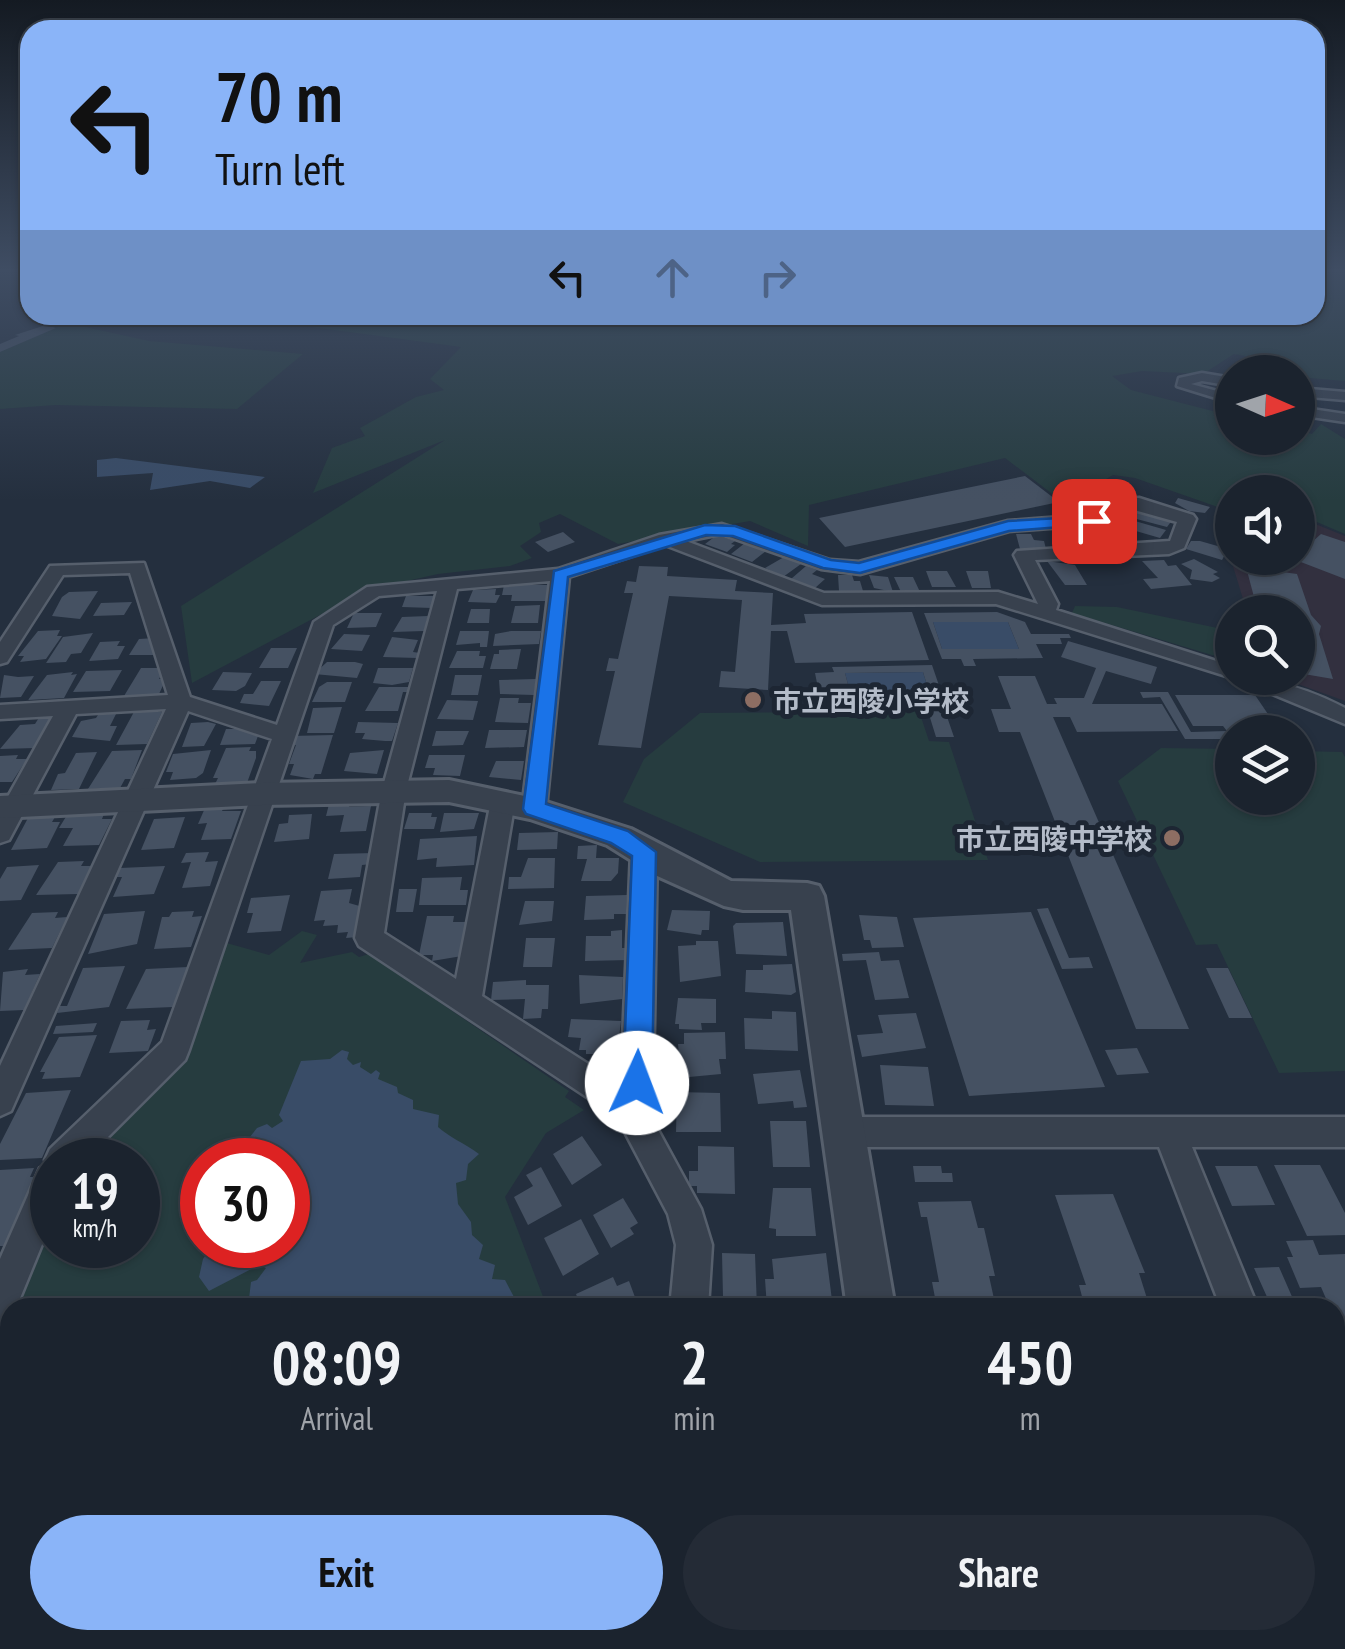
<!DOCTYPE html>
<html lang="en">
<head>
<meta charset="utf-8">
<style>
	body { margin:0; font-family:"PT Sans Narrow","Noto Sans JP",sans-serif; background:#242b36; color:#f1f3f6; height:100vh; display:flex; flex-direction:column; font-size:38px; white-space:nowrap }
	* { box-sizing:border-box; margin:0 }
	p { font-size:32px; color:#a0a4aa }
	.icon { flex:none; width:55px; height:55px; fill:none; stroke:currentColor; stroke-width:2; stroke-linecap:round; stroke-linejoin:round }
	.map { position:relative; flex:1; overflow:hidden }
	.panel { position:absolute; left:0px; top:1298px; width:1345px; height:352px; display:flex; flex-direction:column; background:#1b232e; border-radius:30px 30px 0 0; box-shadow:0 2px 8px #0004,0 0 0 2px #39404a }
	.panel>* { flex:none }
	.top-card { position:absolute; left:20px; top:20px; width:1305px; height:305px; border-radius:30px; box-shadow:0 2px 8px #0004,0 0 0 2px #39404a; background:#8ab4f8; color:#111; overflow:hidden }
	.needle { width:65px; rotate:93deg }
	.controls { position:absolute; left:1215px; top:355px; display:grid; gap:20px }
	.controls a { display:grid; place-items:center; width:100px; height:100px; border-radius:50%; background:#1b232e; box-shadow:0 2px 8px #0004,0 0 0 2px #39404a; font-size:50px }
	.speed { position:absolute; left:30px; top:1138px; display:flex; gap:20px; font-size:50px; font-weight:700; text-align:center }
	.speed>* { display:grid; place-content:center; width:130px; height:130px; border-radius:50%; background:#1b232e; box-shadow:0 2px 8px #0004,0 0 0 2px #39404a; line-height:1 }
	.speed small { font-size:25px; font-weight:400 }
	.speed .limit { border:15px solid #d22; background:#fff; color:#111 }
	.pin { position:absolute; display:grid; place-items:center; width:85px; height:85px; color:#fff; margin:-42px; border-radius:20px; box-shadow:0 5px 15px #0006 }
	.me { position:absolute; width:110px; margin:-55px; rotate:2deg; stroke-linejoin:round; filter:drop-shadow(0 0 8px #0008) }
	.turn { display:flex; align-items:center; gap:35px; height:210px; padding:0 30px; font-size:45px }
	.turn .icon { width:130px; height:130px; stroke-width:2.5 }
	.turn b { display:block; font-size:70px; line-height:85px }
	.lanes { display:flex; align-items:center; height:95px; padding:0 30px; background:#0003; justify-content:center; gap:50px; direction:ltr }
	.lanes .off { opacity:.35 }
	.eta { display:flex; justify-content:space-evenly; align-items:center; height:170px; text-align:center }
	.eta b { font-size:60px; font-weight:700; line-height:70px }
	.button { display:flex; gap:20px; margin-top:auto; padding:20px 30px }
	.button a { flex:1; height:115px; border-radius:60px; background:#8ab4f8; color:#111; font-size:40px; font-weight:700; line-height:115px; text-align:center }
	.button a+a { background:#242b36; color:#f1f3f6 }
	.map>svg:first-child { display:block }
</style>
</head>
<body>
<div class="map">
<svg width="1345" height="1649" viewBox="0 0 1345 1649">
	<rect width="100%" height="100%" fill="#242f3e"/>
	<!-- medical -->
	<path fill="#32303f" d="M1298,517L1345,536V701L1281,678H1298V612H1247L1232,563L1236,558H1298Z"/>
	<!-- green -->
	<path fill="#263c3f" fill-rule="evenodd" d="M1315,270H1345V381L1298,377L1299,366L1234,354L1203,374L1142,371L1112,376L1131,390L1232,416V438H1298V430L1312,434L1321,424L1345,439V534L1298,514V492H1232V512L1135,478L1113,475L1071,500L1055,496L1005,458L809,505L808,546L750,521L618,544L560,514L539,523L541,532L520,546L532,558L510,566L438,574L367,590L192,683L181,606L445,440L313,493L332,448L365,436L360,428L416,397L444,390L430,379L461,347L222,315H1315Z
		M67,323L149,341L303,354L237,409L56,405L0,409V352Z
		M1075,606L1117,607L1232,631V661L1072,613Z
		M919,711L929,741L949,742L988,860L760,862L623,802L644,759L700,713Z
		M1161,748L1232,749V798H1298V751L1342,752L1345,757V1071L1279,1073L1217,944L1196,945L1118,781Z
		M302,931L317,935L300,963L352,952L359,957L369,954L569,1091L565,1097L584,1110L546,1133L505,1197L547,1307L10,1308V1640H910V1649H0V1368L9,1344L0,1340V1331L52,1200V1245H138V1160H69L178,1058L223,942L269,955ZM202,1160H288V1245H202Z"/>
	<!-- water -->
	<path fill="#394c67" d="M116,458L265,477L250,488L210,481L150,490L153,473L97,477V460Z
		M933,622H1008L1019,649H942Z
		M923,672L930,695L851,696L845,673Z
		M342,1050L349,1052L347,1059L353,1065L361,1062L360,1067L371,1074L376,1070L380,1073L378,1079L397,1087L398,1093L413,1100V1109L439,1115L438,1127C446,1135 467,1145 479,1154L468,1164L466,1180L456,1183L458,1204L471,1222L472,1235L483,1245L479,1259L495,1265L492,1279L505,1280L514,1297L511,1307H248L251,1282L257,1280L266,1268L259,1265L209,1291L199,1277L203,1259L211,1247L206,1245H288V1160H232L257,1128L267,1124L272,1128L283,1121L279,1115L301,1061L330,1059Z
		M145,1640H330L321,1649H140Z
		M361,1640H540L542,1649H364Z"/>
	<!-- building -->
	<path fill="#455162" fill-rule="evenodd" d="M46,325L56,328L0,352V344L19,336L15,335Z
		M1025,476L1059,502L845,547L819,518Z
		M1178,498L1210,507L1205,513L1189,511L1175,503Z
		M1135,508L1173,519L1167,527L1129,517Z
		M1128,519L1166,530L1160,538L1122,527Z
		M1115,528L1127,547H1101L1088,529Z
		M563,532L575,542L548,552L535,542Z
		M1057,532H1079L1088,547L1066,549Z
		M1016,534H1031L1034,540L1044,541L1046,549H1020Z
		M1321,534L1345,542V579L1293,559L1289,569L1278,568L1284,558H1298V543L1303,539L1312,542Z
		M717,535L735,541L731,544L735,545L727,552L705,544Z
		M1191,541H1200L1228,549L1222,560L1186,549Z
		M745,543L766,551L752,562L731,554Z
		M784,557L801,564L783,577L765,568Z
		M1194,559L1218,572L1213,574L1220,578L1212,582L1190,579L1192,570L1181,564Z
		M1164,560L1168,566L1176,565L1192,585L1151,589L1143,579L1158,578L1142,561Z
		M1047,561L1075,565L1087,585H1065Z
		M639,566L668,567L667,576L737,580L735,591L773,593L771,625L806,623L804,614L912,612L929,660L795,663L787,631H771L768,690L719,687L721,671L735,672L742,600L669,596L641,748L598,745L615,671H606L609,658L618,659L633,593H624L627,581L636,582Z
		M806,566L817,570L812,574L825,579L815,588L791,579Z
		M1246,567L1297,574L1311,615L1321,626L1319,634L1333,679L1298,673V612H1258Z
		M926,571H947L956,587H932Z
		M966,571H988L991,588H972Z
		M838,575H852L854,581H860L863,591H839Z
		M869,575L888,577L893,592L874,588Z
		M894,577H913L920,592H901Z
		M504,585H549L547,601H511L512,595H502Z
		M496,589L495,595H500L496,603L468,602L473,590Z
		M98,591L80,619L52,616L62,597L69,592Z
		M406,596H435L432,608L402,607Z
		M132,602L124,615L93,616L101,603Z
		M540,605L538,623H511L515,606Z
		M471,609H490L489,623H467Z
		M997,612L1025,622L1031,634H1069L1071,638H1060L1062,644H1036L1043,658L973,659L976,666H964L961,659H942L924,613ZM933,622H1008L1019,649H942Z
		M354,613H382L376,627L347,628Z
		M428,616L424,631L393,632L402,617Z
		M60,630L57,636H62L46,659L20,662L24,656H18L38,631Z
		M460,631H489L487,647H480V643L456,645Z
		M511,631H541L539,644L493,646L495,634Z
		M93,633L81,653L71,654L66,662L46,663L63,637Z
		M344,634L370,635L362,651L331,649Z
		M392,637L418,640L413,652L420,653L417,658L383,657Z
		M155,638L161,641L153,655H129L139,639Z
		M120,641L117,646H125L118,659L89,661L100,642Z
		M1068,641L1157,667L1151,684L1106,671L1092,704H1162L1178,731L1077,732L1070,717H1053L1189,1029H1136L1020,732H999L991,709H1011L998,676H1035L1047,704H1057L1054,698H1084L1096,668L1061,657Z
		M271,648H297L288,668H259Z
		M521,649L517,669H490L494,654H499V650Z
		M457,651H480L479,656H486L483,668H449Z
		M327,662H355L363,664L357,678L314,674Z
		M932,665L945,703L830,704L828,693H819L815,673L834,672L832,667ZM923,672L930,695L851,696L845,673Z
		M141,668H165L159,679H166L159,694L124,696Z
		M378,668H413L409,682L392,685L373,683Z
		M122,670L110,691L73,692L86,671Z
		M73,672L71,675L77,674L64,698L28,700L47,675Z
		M223,672L252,673L245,686L236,691L212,690Z
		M4,675L18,677L34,676L21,697L0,698Z
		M455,675H482L478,695H451Z
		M536,679L534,695L500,694L499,680Z
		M261,681H281L269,706L240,703L244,694H253Z
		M327,682H352L345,702H312L319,687Z
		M379,687H410L409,692H403L398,711H365Z
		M1140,692H1168L1191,732L1227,731L1223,726H1193L1175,695H1255L1276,726H1241L1242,730L1232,732V739H1185L1160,697L1143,698Z
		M500,698H519L518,703H531L528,723L495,722Z
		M447,700L478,701L473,720L437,719Z
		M342,707L334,733H307L313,708Z
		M927,708H944L954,737H936Z
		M125,709L116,714L110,726H117L110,741L72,737L81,721L96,718L98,715H89L92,710Z
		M157,709L155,712H162L147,744L116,745L135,710Z
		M55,715L35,748L0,749L20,725L35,724L40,716Z
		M208,722L216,724L204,746L182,747L191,723Z
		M358,722L398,723L392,741H385L362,739L365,733H355Z
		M226,729H245L244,732L257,731L255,736H258L255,744L220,745Z
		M489,730H527L524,747L485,748Z
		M436,731H469L463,745L432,746Z
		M333,735L321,774H315L313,779L290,775L294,764H289L296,745L287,746L291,736Z
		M251,747L249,751H256V758L247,783L215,784L218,778H213L226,748Z
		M142,750L131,779H125L120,788L88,789L112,751Z
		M211,750L203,773L196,778L170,780L173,772H166L173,754Z
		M384,750L377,774L344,771L350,753Z
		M97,752L79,789L51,790L58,774L65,773L76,753Z
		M18,755L16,759H27L12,782H0V756Z
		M429,755H465L460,776L433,775L435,768H425Z
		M496,761H524L521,780L489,777Z
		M350,802L349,807L371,806L366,831L340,832L344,815L326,816L329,804Z
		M224,807L222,811H241L231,839L201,840L207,823L198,824L205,808Z
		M409,813H432L431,817H437L434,829H404Z
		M444,813H479L474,829L440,832Z
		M104,814L102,819H112L99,845L63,846L73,828H59L67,815Z
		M312,814L309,839L274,842L279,824L288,823L289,815Z
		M55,817L52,822H60L47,848L11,850L28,818Z
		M185,817L174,848L141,850L154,819Z
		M558,832L557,849L517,850L519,833Z
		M477,836L474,865L436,867L437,858L417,860L420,839Z
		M597,845L596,858H619L618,873L611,881H581L587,859H577L578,846Z
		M209,852L205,862L218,861L210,886L182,888L191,862L181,863L186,853Z
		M374,853L372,864L362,865L360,877L328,879L334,854Z
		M528,858H555L554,888L508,889L509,877H521Z
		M84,861L81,866H91L78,894L36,895L58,862Z
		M39,865L21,900L0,901V879L7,867Z
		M165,866L154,894L113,897L122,877H116L120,868Z
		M462,877L460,890H468L466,905H419L422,878Z
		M352,889L349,903L363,907L357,937L346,938L348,932L337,933L338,925L323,926L325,920L314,921L321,891Z
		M399,889H417L413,912H396Z
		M290,895L281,931L247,933L253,913H247L251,898Z
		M627,895L626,914H614V919L584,920L586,896Z
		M525,901H554L552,921L519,925Z
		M1048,908L1069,958L1089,957L1093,968L1062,969L1037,909Z
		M672,910L710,911L709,930H702L701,935L667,930Z
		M145,911L137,944L88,954L104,914Z
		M194,911L192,917L202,916L191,947L154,949L162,917H169L172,912Z
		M58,912L55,918L67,917L52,948L8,950L32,913Z
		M1031,912L1105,1087L969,1096L913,918Z
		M859,915L897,917L904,947L872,948L870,940H864Z
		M427,916H454L453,922H468L462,956L432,961L433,955H419Z
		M783,922L787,956L736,954L733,926L736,923Z
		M622,930V948H629V960L585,961L586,936H611V931Z
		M526,938H555L552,967H523Z
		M696,941H718L721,976L680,982L678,946L696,945Z
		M879,952L881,961L899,960L909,998L875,1000L866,960L843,961L842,954Z
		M792,964L796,992L791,995L745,992L746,970H763V965Z
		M125,966L109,1007L57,1013L60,1006H67L83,968Z
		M188,967L173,1007L126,1009L146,969Z
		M1206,968H1228L1252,1018H1229Z
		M28,969L25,975L40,974L24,1010L0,1011L3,972Z
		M579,975L623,977L622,999L580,1004Z
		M526,980V985H549L548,1009H542L541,1018L523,1019L525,999L491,1000L493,982Z
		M678,998L716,999V1023H701L702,1030L679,1029V1024H675Z
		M772,1011L796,1012L798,1051L745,1049L744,1018L772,1019Z
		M916,1013L926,1048L862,1057L857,1035L883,1033L878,1015Z
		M571,1019L621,1021L617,1054H586V1050H579L581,1038L568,1037Z
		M150,1020L147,1030L156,1029L148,1051L109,1053L121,1021Z
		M97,1023L93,1032L53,1034L56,1026Z
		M725,1032L726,1059H719L721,1074L668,1079L667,1056H679L678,1044H684V1033Z
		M97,1035L80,1077L42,1079L45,1072H40L59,1037Z
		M1137,1048L1149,1073L1117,1075L1105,1050Z
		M880,1065L928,1067L934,1106L885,1105Z
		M800,1070L807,1107L794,1108L793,1101L758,1104L753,1074Z
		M71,1090L42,1158L0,1160V1144L26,1093Z
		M677,1092L720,1093L721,1132H676Z
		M770,1121H806L810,1167H773Z
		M582,1136L602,1165L572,1185L553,1154Z
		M698,1146L734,1147L735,1194L697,1193V1186H689V1171H698Z
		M1274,1165H1320L1345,1213V1235L1307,1236Z
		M913,1166H941L942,1173H952L953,1182H915Z
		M1215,1166H1257L1275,1205L1232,1206Z
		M541,1167L562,1206L528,1225L514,1197L533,1186L526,1175Z
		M34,1168L30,1177H35L7,1246H0V1170Z
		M773,1188H811L816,1236H776V1229L769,1228Z
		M1113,1194L1145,1273H1139L1150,1308H1085L1079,1285H1086L1055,1195Z
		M623,1198L638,1223L630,1228L634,1234L611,1248L593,1215Z
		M971,1201L978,1228H984L995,1276H989L996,1308H937L932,1282H939L927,1217H921L918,1202Z
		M581,1219L599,1254L563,1276L544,1238Z
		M1313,1240L1319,1255L1345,1254V1328L1335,1329V1308H1330L1321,1287L1300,1288L1287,1257H1293L1286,1241Z
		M722,1253L755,1254L757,1308H718V1296L723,1297Z
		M826,1253L833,1308H767L765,1279H774L772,1259Z
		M1279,1267L1297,1308H1272L1254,1268Z
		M613,1277L617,1286L629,1281L639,1308H581L576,1294Z
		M1335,1374H1345V1452H1337L1335,1448Z
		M1008,1640H1083L1085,1649H1009Z
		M1194,1640H1271L1274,1649H1197Z"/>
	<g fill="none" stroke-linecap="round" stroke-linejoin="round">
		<defs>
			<path id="minor" d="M1202,373L1232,378V386L1202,381L1191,384L1232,395V403L1177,386L1179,378Z
				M1298,388L1345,392V400L1298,396Z
				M1298,407L1345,414V422L1298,415Z
				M1139,498L1193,515L1196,519L1184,548L1169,554L1035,560L1058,604L1056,610L1232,666V678C1273,678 1309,689 1345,708V724L1236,679L996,604L822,605L665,545L569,577L546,809L534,818L522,809L550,581L457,589L406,790L384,933L456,979L491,801L503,792L512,795L515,801L482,996L621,1085L631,852L635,845H653L657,852L653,1083L645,1106L701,1209L712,1245L708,1308H670L676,1245L668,1214L617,1117L359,946L355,938L382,790L437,591L379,596L333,625L189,1050L185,1060L85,1160H52V1220L16,1308H10V1316L0,1321V1259L40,1168L48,1165L45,1160L50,1149L162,1042L272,739L188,711L11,1111L0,1116V1066L166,709L76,714L9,840L0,843V811L53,716L0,719V705L168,695L130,573L63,575L7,662L0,664V642L50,566L144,563L190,697L277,725L314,622L367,587L558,569L659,535L722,524L830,560L859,562L1008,521L1100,514L1117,499ZM1127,508L1177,522L1170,541L1017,551L1014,555L1038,604L998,592L824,593L686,541L721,534L821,569L860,574L1009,531L1105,524Z
				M845,1117H1345V1147H1192L1258,1308H1221L1159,1147H845L833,1143L829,1132L833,1121Z
				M1335,1333H1345V1371H1335Z
				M1335,1533L1345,1537V1603L1335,1599Z"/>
			<path id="tertiary" d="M449,780L534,798L631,829L731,881L807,883L819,886L824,896L895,1308H847L791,910H743L724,906L655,875L607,845L530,819L449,802L262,805L0,818V796L262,783Z
				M892,1640H952L954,1649H894Z"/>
		</defs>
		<!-- minor casing -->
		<use href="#minor" stroke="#565f6c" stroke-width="5"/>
		<!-- tertiary casing -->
		<use href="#tertiary" stroke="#565f6c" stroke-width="6"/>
		<!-- minor -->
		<use href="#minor" fill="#38414e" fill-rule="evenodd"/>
		<!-- tertiary -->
		<use href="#tertiary" fill="#38414e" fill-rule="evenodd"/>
	</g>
	<!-- sky -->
	<linearGradient id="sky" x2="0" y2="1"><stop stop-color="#141a22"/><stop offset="0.54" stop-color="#3f4d63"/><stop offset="1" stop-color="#3f4d63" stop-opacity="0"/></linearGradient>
	<rect width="1345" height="501" fill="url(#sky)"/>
	<!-- route -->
	<path fill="#1a73e8" stroke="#114b97" stroke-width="2.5" d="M1094,516L1099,518V524L1009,531L860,573L823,568L733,536L706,535L568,577L546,804L628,831L656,852L652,1083L647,1092L637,1096L627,1092L623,1083L632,856L611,843L526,814L523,809L554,571L705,525L735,526L831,560L859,563L1008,521Z"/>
	<!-- markers -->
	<g fill="#8d6e63" stroke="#1d2633" stroke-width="4">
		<circle cx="753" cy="700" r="10"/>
		<circle cx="1172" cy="838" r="10"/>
	</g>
	<g text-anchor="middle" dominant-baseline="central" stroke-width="10" stroke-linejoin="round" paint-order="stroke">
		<!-- poi labels -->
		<g font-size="28" font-weight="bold" fill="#b4bcc9" stroke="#1d2633" text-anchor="start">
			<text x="773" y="700">市立西陵小学校</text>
			<text x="1152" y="838" text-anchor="end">市立西陵中学校</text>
		</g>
	</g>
</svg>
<div class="controls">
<a><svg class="needle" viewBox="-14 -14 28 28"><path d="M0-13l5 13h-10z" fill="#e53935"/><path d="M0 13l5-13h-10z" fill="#a0a4aa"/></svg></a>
<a><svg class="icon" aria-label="sound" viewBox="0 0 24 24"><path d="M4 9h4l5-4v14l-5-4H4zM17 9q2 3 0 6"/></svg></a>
<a><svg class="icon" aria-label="search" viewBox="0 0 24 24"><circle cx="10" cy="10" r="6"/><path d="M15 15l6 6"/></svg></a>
<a><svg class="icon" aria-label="layers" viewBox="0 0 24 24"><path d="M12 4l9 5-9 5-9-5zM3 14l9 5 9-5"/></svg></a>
</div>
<div class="speed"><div>19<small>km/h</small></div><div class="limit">30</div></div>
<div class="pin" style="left:1094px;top:521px;background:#d93025"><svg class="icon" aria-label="arrive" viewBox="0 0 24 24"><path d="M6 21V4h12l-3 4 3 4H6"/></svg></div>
<svg class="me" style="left:637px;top:1083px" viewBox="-20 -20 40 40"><circle r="19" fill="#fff"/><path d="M0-13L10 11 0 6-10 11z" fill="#1a73e8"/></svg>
<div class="top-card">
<div class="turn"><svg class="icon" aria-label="left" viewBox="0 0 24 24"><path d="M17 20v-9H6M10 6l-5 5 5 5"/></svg><div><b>70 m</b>Turn left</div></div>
<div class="lanes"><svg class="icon" aria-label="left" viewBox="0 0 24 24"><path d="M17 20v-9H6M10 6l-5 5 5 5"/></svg><svg class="icon off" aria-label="ahead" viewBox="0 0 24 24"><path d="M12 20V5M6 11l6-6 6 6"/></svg><svg class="icon off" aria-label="right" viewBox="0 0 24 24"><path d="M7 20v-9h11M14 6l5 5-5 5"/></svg></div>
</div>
<section class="panel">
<div class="eta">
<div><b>08:09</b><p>Arrival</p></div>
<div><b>2</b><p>min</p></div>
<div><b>450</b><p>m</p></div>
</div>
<div class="button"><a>Exit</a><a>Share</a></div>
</section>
</div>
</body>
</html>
